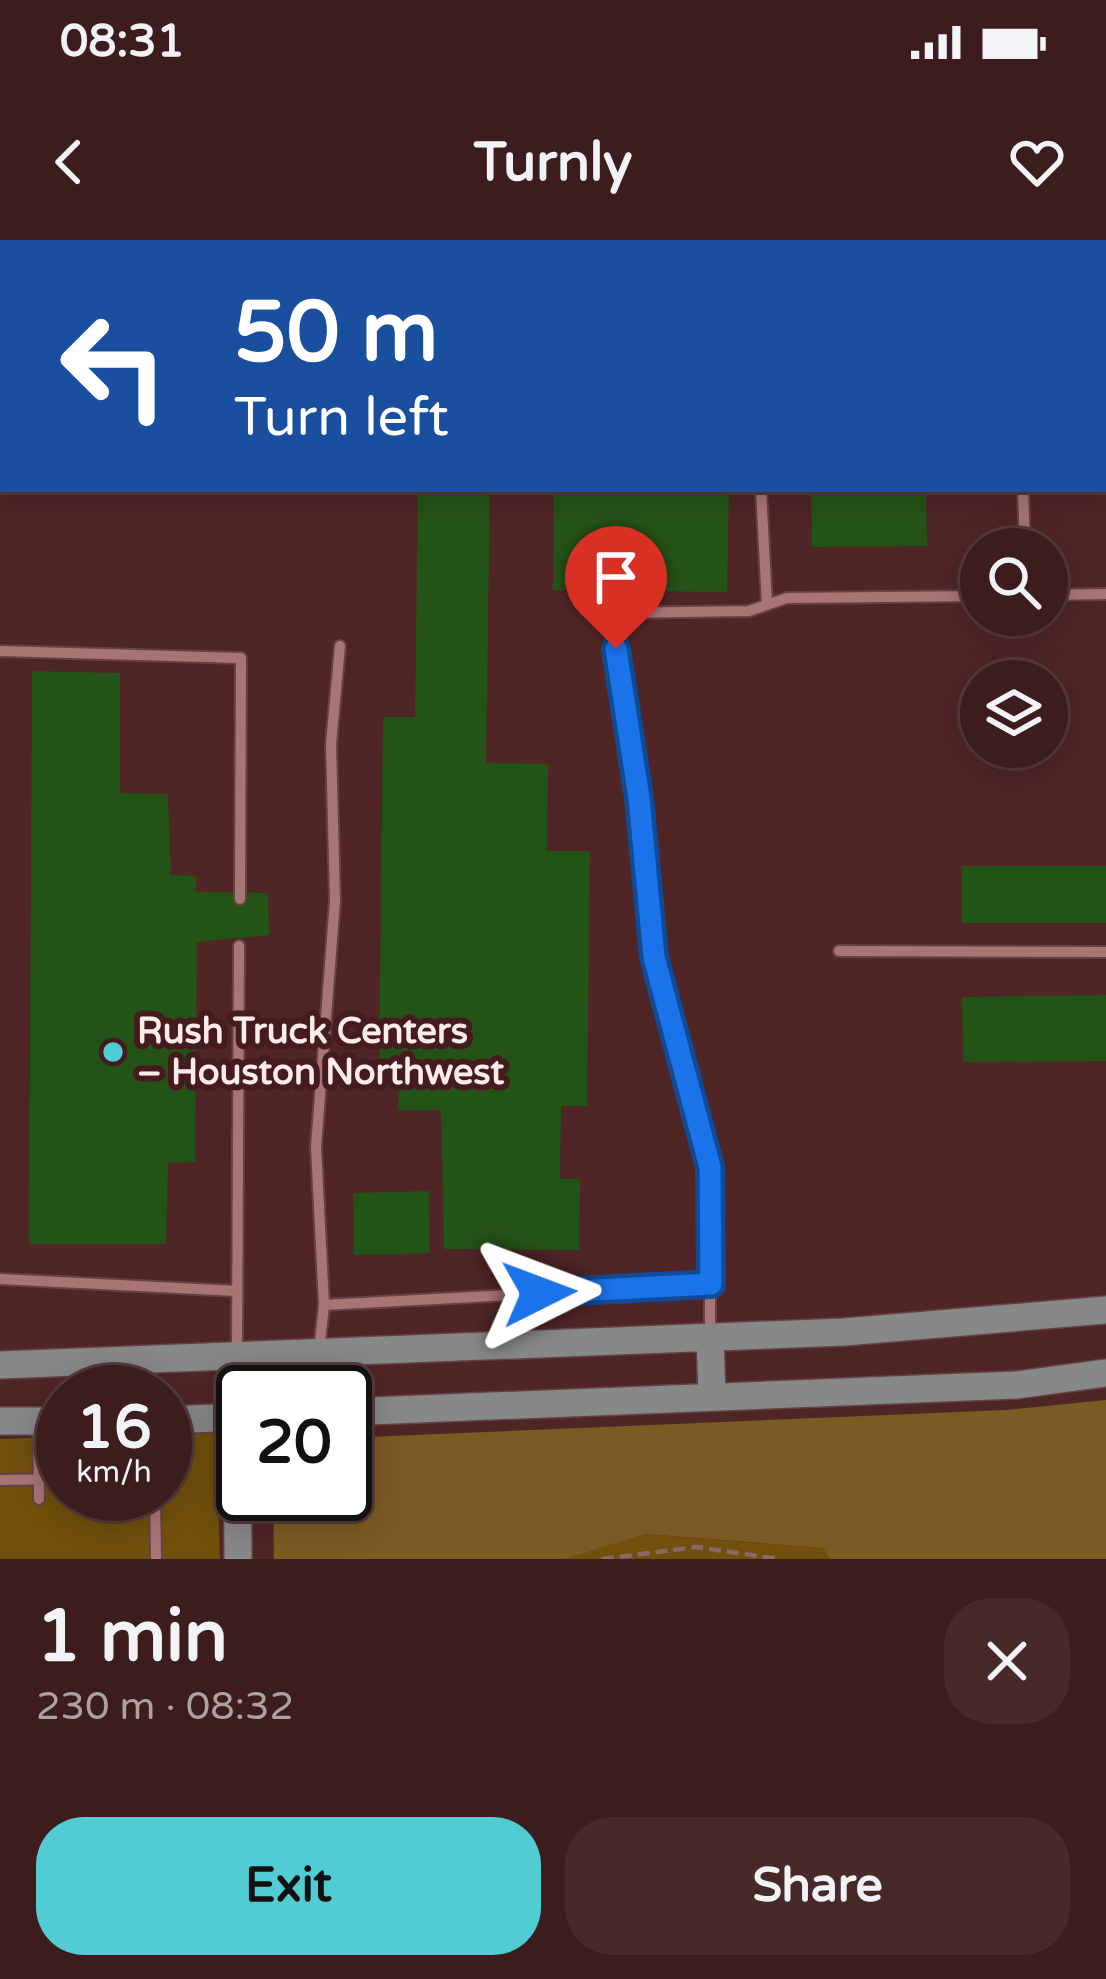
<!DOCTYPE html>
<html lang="en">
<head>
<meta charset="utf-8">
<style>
	body { margin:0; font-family:"Varela Round",sans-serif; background:#472929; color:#f1f3f6; height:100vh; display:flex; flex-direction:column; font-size:45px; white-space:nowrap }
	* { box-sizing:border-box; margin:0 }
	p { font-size:39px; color:#aca1a3 }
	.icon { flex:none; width:66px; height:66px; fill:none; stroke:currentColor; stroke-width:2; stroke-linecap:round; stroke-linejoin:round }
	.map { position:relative; height:1319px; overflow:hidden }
	.sheet { display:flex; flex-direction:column; background:#3c1c1c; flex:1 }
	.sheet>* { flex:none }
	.banner { position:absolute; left:0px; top:0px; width:1107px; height:252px; box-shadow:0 6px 30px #0003,0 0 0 3px #553a3b; background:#1a4fa0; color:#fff; overflow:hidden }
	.buttons { position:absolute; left:960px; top:288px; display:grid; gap:24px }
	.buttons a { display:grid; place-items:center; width:108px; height:108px; border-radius:50%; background:#3c1c1c; box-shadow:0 6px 30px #0003,0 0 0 3px #553a3b; font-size:60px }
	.speed { position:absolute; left:36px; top:1125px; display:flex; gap:24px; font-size:60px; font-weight:700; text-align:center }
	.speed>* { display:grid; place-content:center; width:156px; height:156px; border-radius:50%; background:#3c1c1c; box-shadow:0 6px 30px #0003,0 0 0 3px #553a3b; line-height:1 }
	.speed small { font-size:30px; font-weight:400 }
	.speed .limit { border:6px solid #111; border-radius:18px; background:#fff; color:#111 }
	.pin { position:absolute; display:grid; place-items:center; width:102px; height:102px; color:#fff; margin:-123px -51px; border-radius:50% 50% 50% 0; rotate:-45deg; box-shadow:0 0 12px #0007 }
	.pin .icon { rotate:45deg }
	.me { position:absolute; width:132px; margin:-66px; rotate:87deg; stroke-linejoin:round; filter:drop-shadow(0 0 9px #0008) }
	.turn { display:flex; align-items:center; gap:42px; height:252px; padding:0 36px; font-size:54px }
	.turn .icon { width:156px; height:156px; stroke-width:2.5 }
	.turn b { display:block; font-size:84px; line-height:102px }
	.round { display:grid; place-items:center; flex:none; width:126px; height:126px; border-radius:48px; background:#472929 }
	.head { display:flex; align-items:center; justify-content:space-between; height:204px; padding:0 36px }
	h1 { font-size:72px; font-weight:800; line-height:90px }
	.cta { display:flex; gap:24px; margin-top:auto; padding:24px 36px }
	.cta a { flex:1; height:138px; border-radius:48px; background:#51ccd2; color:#111; font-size:48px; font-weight:800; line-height:138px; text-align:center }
	.cta a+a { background:#472929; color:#f1f3f6 }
	.status { display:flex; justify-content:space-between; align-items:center; height:84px; padding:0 60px; background:#3c1c1c; direction:ltr }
	.status svg { height:33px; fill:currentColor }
	header { display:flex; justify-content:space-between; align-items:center; height:156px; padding:0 36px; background:#3c1c1c; font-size:54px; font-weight:800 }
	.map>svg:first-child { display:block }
</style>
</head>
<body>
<div class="status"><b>08:31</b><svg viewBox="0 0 49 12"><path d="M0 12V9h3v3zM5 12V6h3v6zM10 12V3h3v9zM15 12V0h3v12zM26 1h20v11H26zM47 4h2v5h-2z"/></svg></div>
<header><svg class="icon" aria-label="back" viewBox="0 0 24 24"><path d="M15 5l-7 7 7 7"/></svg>Turnly<svg class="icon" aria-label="heart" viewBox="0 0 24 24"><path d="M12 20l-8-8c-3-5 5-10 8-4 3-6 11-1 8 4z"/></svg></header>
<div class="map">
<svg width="1106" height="1319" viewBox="0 0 1106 1319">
	<rect width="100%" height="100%" fill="#502526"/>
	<!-- green -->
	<path fill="#71500c" d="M216,1193L220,1319H0V1199L63,1197V1254H165V1194Z
		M644,1294L823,1308L830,1319H566Z"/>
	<!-- forest -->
	<path fill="#7a5b23" d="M1106,1160V1319H830L823,1308L645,1294L566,1319H274L273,1254H345V1198L1005,1170Z"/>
	<!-- building -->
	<path fill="#245317" d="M418,249H490L486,523L548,524L547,611H590L587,866H561L560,939H580L579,1010L444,1009L441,870H398L399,840L379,839L383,477H415Z
		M554,249H729L727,352L553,350Z
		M811,249H926L927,306L812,307Z
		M32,431L120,433V553L168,554L171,635L196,636V652L268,653L269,695L197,702L195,922L168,923L166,1004H29Z
		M962,626H1106V683H962Z
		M1106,755V821L963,822L962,757Z
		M429,951L430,1013L354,1015L353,953Z"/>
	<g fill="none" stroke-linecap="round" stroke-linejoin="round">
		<defs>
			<path id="lane" d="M1104,53H1106
				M761,249L767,365
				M1023,249L1025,309
				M1047,355L1106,354
				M0,411L241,418L240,659
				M839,711L1106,712
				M0,1039L237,1051
				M324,1065L711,1044
				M710,1093V927L654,717L614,373L749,371L787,358L981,356
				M319,1111L324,1065L316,907L335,660L331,504L340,406
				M237,1113L239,706
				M38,1184L39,1259
				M0,1240L63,1239
				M81,1254V1259
				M155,1254L156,1319"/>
			<path id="secondary" d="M710,1097L712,1155
				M237,1116L238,1319
				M0,1125L844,1092L1106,1070
				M345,1172L1016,1145L1106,1133
				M165,1180L243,1177
				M0,1181H63"/>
		</defs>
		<!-- lane casing -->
		<use href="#lane" stroke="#644244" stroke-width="14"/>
		<!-- secondary casing -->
		<use href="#secondary" stroke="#644244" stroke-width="30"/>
		<!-- path -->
		<path stroke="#8a6868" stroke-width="4.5" stroke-dasharray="12 6" stroke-linecap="butt" d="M602,1319L696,1307L779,1319"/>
		<!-- lane -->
		<use href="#lane" stroke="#a87575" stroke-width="10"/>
		<!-- secondary -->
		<use href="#secondary" stroke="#87888a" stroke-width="27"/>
	</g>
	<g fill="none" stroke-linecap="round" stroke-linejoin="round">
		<defs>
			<path id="route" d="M539,1053L711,1044L710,927L654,717L639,558L616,409"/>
		</defs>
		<!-- route casing -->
		<use href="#route" stroke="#114b97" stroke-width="30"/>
		<!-- route -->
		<use href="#route" stroke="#1a73e8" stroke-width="21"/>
	</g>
	<!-- markers -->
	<circle fill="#51ccd2" stroke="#451b1d" stroke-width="4.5" cx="113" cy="812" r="12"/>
	<g text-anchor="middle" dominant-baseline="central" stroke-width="12" stroke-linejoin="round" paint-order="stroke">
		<!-- poi labels -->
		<g font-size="36" font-weight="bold" fill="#feeceb" stroke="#451b1d" text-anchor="start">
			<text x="137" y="791">Rush Truck Centers<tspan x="137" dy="41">– Houston Northwest</tspan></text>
		</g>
	</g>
</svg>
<div class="buttons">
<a><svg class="icon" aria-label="search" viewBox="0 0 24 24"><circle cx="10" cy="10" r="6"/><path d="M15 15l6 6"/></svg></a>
<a><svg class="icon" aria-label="layers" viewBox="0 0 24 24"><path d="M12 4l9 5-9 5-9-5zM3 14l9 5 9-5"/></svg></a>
</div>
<div class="speed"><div>16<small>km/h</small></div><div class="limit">20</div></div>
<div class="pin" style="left:616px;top:409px;background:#d93025"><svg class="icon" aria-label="arrive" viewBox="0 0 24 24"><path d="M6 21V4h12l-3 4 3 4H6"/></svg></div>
<svg class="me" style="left:539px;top:1053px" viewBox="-20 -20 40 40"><path d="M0-17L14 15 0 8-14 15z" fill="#1a73e8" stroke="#fff" stroke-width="4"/></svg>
<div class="banner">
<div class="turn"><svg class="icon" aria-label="left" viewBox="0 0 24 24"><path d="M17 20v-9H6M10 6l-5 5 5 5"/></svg><div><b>50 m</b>Turn left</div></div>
</div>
</div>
<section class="sheet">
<div class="head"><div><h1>1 min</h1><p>230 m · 08:32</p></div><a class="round"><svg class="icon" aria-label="close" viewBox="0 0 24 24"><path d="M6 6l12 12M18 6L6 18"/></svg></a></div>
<div class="cta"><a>Exit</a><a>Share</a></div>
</section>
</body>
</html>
